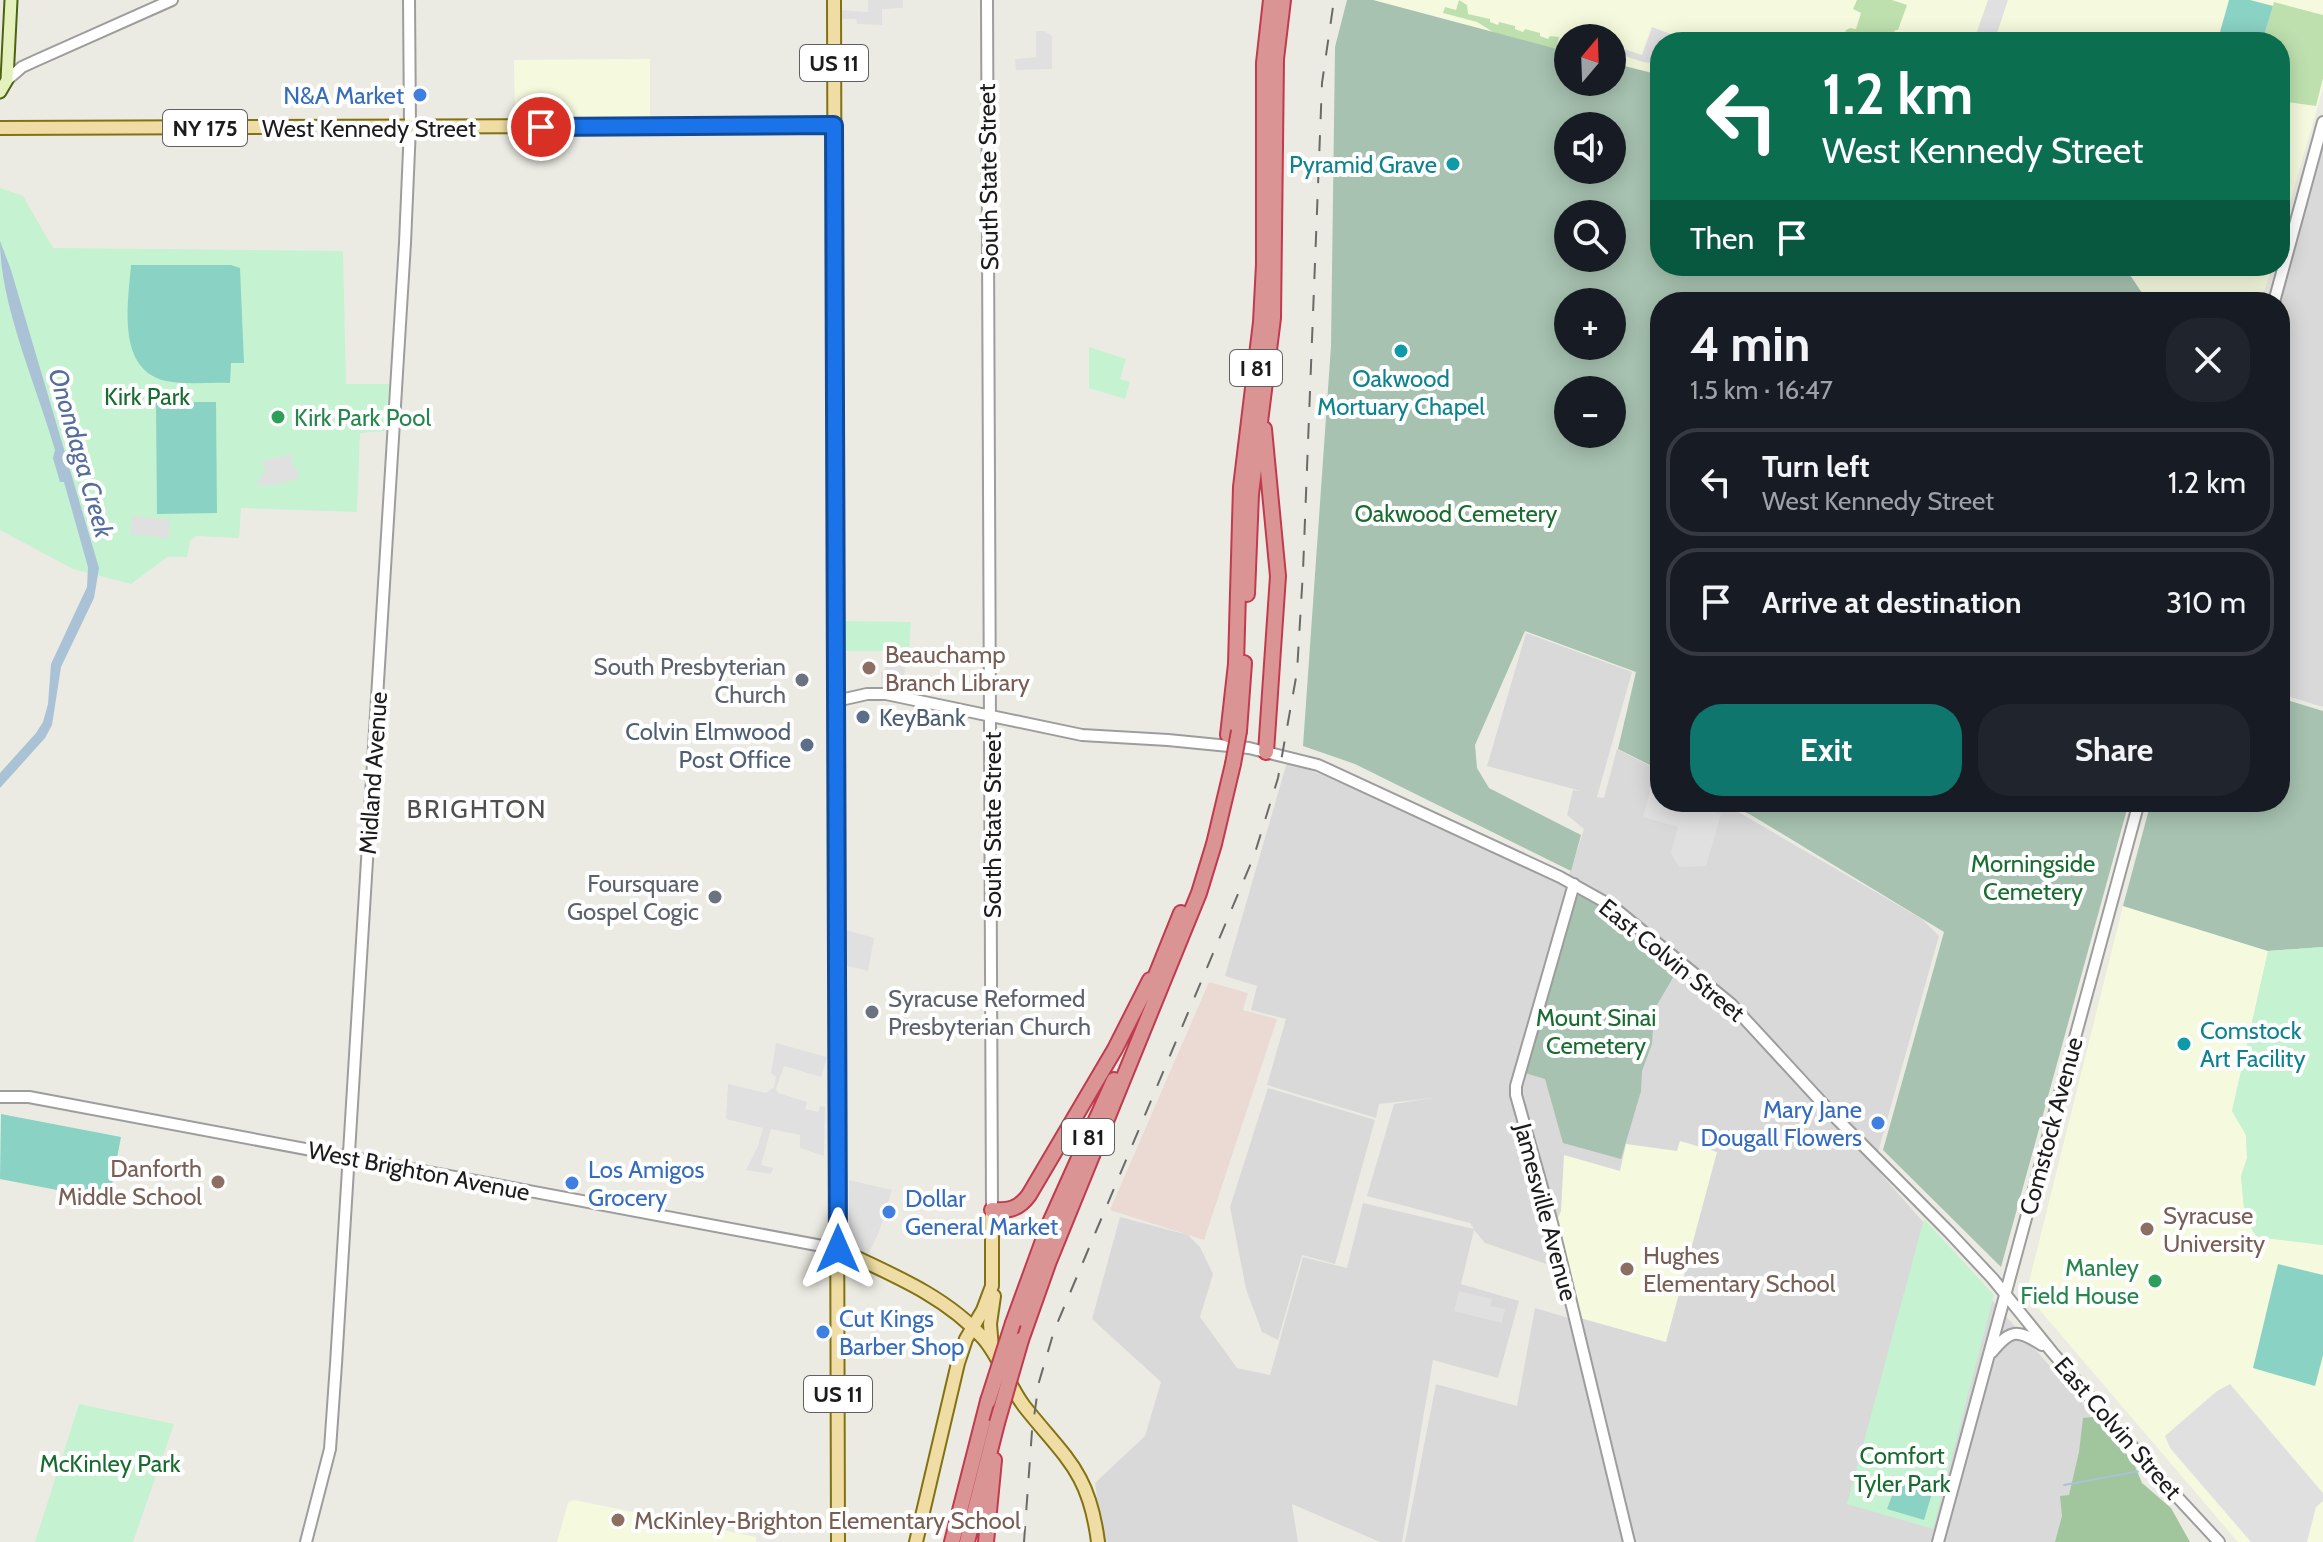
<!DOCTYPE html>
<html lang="en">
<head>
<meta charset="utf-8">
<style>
	body { margin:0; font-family:Cabin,sans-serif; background:#20242c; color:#f1f3f6; height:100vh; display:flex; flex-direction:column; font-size:30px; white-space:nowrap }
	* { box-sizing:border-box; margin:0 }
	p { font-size:26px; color:#9ea1a6 }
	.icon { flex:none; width:44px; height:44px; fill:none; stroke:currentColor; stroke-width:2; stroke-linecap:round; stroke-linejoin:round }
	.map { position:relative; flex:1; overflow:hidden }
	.drawer { position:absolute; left:1650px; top:292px; width:640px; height:520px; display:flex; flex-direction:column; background:#171b24; border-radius:32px; box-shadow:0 4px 20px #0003 }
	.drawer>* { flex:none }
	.hud { position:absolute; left:1650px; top:32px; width:640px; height:244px; border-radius:32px; box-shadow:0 4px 20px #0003; background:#0b6e4f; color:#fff; overflow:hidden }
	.needle { width:52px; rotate:19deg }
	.tools { position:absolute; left:1554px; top:24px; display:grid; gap:16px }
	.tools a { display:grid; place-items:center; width:72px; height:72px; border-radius:50%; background:#171b24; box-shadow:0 4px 20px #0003; font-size:40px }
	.pin { position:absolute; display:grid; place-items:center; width:68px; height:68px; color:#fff; margin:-34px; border:4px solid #fff; border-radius:50%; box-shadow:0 2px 8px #0007 }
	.me { position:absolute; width:88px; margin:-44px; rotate:0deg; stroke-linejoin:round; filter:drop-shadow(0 0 6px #0008) }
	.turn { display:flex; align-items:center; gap:28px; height:168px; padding:0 40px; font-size:36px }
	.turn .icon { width:104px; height:104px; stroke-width:2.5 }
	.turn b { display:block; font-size:56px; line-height:68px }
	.then { display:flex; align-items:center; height:76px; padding:0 40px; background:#0003; gap:16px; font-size:30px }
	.round { display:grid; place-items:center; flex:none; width:84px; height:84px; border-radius:32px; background:#20242c }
	.head { display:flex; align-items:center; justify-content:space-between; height:136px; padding:0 40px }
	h1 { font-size:48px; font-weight:700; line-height:60px }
	.primary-button { display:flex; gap:16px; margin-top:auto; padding:16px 40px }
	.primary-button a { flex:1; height:92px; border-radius:32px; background:#0f766e; color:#fff; font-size:32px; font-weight:700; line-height:92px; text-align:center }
	.primary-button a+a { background:#20242c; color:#f1f3f6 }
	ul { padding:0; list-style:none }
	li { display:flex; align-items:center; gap:24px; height:108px; margin:0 16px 12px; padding:0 24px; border:4px solid #363941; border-radius:32px }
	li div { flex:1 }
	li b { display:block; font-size:30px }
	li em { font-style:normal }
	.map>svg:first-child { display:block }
</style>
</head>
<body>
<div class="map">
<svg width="2323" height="1542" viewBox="0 0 2323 1542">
	<rect width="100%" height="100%" fill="#ecebe3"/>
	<!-- residential -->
	<path fill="#dad9d9" d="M2323,122V707L2280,694V302H2274Z
		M1526,633L1632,672L1597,797L1604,798L1617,749L1660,771V802H1721L1922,919L1939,936L1874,1166L2091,1413L2060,1542H1405L1436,1384L1517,1406L1535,1308L1582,1322L1533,1141L1523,1138L1555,1267L1485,1243L1474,1230L1461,1284L1519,1301L1498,1378L1433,1360L1402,1542H1380L1292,1504L1298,1542H1103L1095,1483L1145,1436L1161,1382L1092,1319L1120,1217L1188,1235L1200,1247L1213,1274L1200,1317L1237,1368L1270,1375L1303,1257L1347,1268L1363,1203L1474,1229L1470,1223L1367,1196L1394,1104L1433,1098L1379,1104L1376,1118L1267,1085L1286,1019L1251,1010L1257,986L1225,976L1287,762L1377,795L1565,887L1584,829L1567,815L1573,790L1581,791L1487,766Z
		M1268,1088L1375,1120L1335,1264L1302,1255L1278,1340L1262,1332L1246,1289L1230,1207Z"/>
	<!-- commercial -->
	<path fill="#ebd9d4" d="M1209,982L1248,993L1243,1010L1277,1019L1204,1240L1110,1210Z"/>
	<!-- education -->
	<path fill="#f5fade" d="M1373,0H2323V88L2280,237V42H1660V74L1612,63V38H1568V52Z
		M650,59V121H515L514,60Z
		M2124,266H2272L2261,302H2148Z
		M2123,906L2268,951L2232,1111L2246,1135L2247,1158L2241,1176L2245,1220L2257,1237L2323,1245V1542H2238L2026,1294Z
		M1680,1141L1717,1152L1666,1342L1580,1318L1557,1220L1561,1211L1564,1155L1620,1171L1626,1144L1677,1151Z
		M574,1500L756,1537V1542H557L568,1503Z"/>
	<!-- grass -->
	<path fill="#bee0af" d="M1459,0L1467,5L1468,14L1490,19V22L1498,25L1499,22L1515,26V29L1523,32L1525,29L1540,33V36L1548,39L1550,36L1559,37L1556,51L1501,37L1477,22L1443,13L1445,7L1456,10Z
		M1857,0H1892L1907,5L1898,30H1895L1892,38L1894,42H1842L1846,30L1850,28L1856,29L1861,13L1853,9Z
		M2274,2L2323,15V78L2316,106L2280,101V42H2262Z"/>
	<!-- forest -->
	<path fill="#a1c69d" d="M2093,1417L2132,1459L2142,1483L2171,1508L2190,1542H2055L2062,1516L2060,1496L2069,1495L2079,1452L2083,1418Z"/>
	<!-- cemetery -->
	<path fill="#a7c2b0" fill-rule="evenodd" d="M1347,0H1373L1568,52V82H1612V63L1660,75V266H2124L2148,302H1660V770L1618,749L1636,672L1525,631L1475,745L1477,768L1489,788L1581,835L1571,871L1355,764L1303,746L1331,346L1335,47ZM1568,126H1612V170H1568ZM1568,214H1612V258H1568ZM1568,302H1612V346H1568ZM1568,390H1612V434H1568Z
		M2280,698L2323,711V947L2268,951L2123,906L2151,802H2280Z
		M1725,802H2129L2001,1267L1883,1150L1944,932L1751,815Z
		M1577,892L1611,910L1678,969L1654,1010L1652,1044L1642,1071L1641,1091L1621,1159L1563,1143L1545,1079L1525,1073Z"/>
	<!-- park -->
	<path fill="#c5f2d1" d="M0,188L23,196L53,248L343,251L346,384H389L385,431L360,433L357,512L241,508L239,538L196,536L190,541L187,557H167L131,584L73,569L0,530Z
		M1089,347L1126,359L1120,379L1130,382L1125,399L1089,388Z
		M844,621L911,622L909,651H843Z
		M2323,947V1245L2257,1237L2245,1220L2241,1176L2247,1158L2246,1135L2232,1111L2268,951Z
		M1924,1219L1994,1295L1933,1529L1847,1504Z
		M79,1404L174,1424L133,1542H35Z"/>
	<!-- pitch -->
	<path fill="#8ad2c4" d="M2229,0H2250L2273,6L2262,42H2235L2236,36L2220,32Z
		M131,265H231L240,268L244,363H231L230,383C210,382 186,385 166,381C116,370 128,303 131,265Z
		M156,402H216L217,513L157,514Z
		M1,1114L121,1137L109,1200L0,1179Z
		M2278,1264L2323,1275V1355L2315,1386L2253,1368Z
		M1915,1481L1934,1487L1924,1520L1887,1509L1896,1485Z"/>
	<!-- parking -->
	<path fill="#e0e0e0" d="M868,0H903V8L882,9V25L857,24L856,19H840L841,10L868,12Z
		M1988,0H2008L1994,42H1980L1981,39L1975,37Z
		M1652,27L1676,36L1675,40L1682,42H1660V64L1643,62L1612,52V45L1642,55Z
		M1036,31H1044L1052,36V69L1016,70L1015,59L1036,57Z
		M291,454L293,458L291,460L300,478L275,485H256L265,471L263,461Z
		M132,516L170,520L168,538L130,534Z
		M886,654H907L902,691L881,687V672H885Z
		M1651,788L1660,790V802H1702L1703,809L1721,814L1706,866L1679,867L1671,853L1678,827L1643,817Z
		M846,930L874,938L868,971L844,965Z
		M776,1043L827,1057L821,1077L784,1066L776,1089L778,1093L807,1102L805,1109L818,1112L820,1106L825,1107L824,1156L800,1148V1135L771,1129L761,1165L773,1168L771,1174L746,1170L758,1146L763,1128L726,1119L728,1084L766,1093L774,1087L776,1077L771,1073Z
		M849,1180L892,1190L879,1232L868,1254L849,1245Z
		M1459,1291L1492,1299L1490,1306L1505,1309L1502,1323L1454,1311Z
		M2230,1384L2323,1493V1501L2316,1507L2307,1542H2251L2170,1448L2165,1436L2217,1391Z"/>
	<!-- water -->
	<path fill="#a9c2d5" d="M0,241L11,270L99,568L94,598L61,667L52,725L45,738L0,788V773L36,733L43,722L48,704L51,664L87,587L88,567L64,482H60L53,458L55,450C37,387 0,305 0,241Z"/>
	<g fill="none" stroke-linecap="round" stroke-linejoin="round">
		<!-- stream -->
		<path stroke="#a9c2d5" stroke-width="2" d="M2064,1485L2140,1471"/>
		<defs>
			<path id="tertiary" d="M987,0L992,1210
				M7,80L22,67L35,61L172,0
				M2274,302L2323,122
				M836,701L867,694H886L1082,735L1168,740L1249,748L1318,765L1560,877L1612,906L1731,1004L1837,1119L1949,1232L1993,1279L2052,1352L2155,1473L2219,1542
				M1574,884L1516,1086V1095L1552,1223L1629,1542
				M0,1097H29L838,1249
				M1992,1352C2011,1329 2017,1329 2042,1345
				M306,1542L330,1449L336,1364L405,243L410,127L409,0
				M1938,1542L2139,802"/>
			<path id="secondary" d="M0,92L7,80L11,0"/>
			<path id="primary" d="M834,0L838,1542
				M0,128L834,125
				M838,1249C888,1273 945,1295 983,1338C1000,1357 1008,1385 1024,1406C1065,1458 1089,1471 1098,1542
				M992,1349L990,1324L994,1296
				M916,1542L958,1363L966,1339L983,1310L992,1286V1210"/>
			<path id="motorway" d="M1264,429L1278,576L1266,752
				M1247,594L1251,494L1273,318L1276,59L1283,0
				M1239,731L1244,663
				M1228,735L1236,664L1241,487L1261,322L1264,264V63L1271,0
				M1150,990L1181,913
				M992,1210C1009,1211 1019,1209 1029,1195L1115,1049L1150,980
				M1013,1323L1048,1227L1114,1080
				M1021,1340L1049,1261L1199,893L1214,844L1233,764
				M952,1542L988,1401
				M967,1542L997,1423
				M986,1542L994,1460"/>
		</defs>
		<!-- tertiary casing -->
		<use href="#tertiary" stroke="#9d9d9d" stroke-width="14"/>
		<!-- secondary casing -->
		<use href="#secondary" stroke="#4c6412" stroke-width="15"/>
		<!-- primary casing -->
		<use href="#primary" stroke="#827212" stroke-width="16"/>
		<!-- motorway casing -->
		<use href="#motorway" stroke="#c13a4e" stroke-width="18"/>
		<!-- tertiary -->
		<use href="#tertiary" stroke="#fff" stroke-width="10"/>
		<!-- secondary -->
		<use href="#secondary" stroke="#e4f1bd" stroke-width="11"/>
		<!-- primary -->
		<use href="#primary" stroke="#efdda5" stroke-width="12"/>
		<!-- motorway -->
		<use href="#motorway" stroke="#da9494" stroke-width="14"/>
		<!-- rail -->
		<path stroke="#6a6a6a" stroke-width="2" stroke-dasharray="16 16" stroke-linecap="butt" d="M1024,1542L1032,1431L1039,1382L1054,1331L1254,856L1278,778L1297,672L1303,571L1322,83L1334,0"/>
		<defs>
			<path id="motorway-bridge" d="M1233,764L1239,731
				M988,1401L1013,1323
				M997,1423L1021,1340"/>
		</defs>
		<!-- motorway-bridge casing -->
		<use href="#motorway-bridge" stroke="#c13a4e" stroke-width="18" stroke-linecap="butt"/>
		<!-- motorway-bridge -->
		<use href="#motorway-bridge" stroke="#da9494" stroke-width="14"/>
	</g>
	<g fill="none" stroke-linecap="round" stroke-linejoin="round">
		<defs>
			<path id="route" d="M541,127L834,125L838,1249"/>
		</defs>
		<!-- route casing -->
		<use href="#route" stroke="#114b97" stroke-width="20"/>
		<!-- route -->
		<use href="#route" stroke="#1a73e8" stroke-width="14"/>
	</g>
	<!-- markers -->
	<g fill="#3f7fe0" stroke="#fff" stroke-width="3">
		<circle cx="420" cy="95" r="8"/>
		<circle cx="1878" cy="1123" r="8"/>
		<circle cx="572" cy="1183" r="8"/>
		<circle cx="889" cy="1212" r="8"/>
		<circle cx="823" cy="1332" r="8"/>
	</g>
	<g fill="#0f9aa8" stroke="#fff" stroke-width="3">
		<circle cx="1453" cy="164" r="8"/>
		<circle cx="1401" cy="351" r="8"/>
		<circle cx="2184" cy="1044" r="8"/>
	</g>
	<g fill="#2e9e5b" stroke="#fff" stroke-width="3">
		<circle cx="278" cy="417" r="8"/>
		<circle cx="2155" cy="1281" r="8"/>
	</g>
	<g fill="#8d6e63" stroke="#fff" stroke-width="3">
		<circle cx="869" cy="668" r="8"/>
		<circle cx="218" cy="1182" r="8"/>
		<circle cx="2147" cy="1229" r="8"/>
		<circle cx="1627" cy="1269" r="8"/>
		<circle cx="618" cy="1520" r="8"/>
	</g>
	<g fill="#6b7280" stroke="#fff" stroke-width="3">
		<circle cx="802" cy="680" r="8"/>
		<circle cx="715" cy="897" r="8"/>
		<circle cx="872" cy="1012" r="8"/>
	</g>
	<g fill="#5c6f8a" stroke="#fff" stroke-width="3">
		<circle cx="863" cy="717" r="8"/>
		<circle cx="807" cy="745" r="8"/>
	</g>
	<g text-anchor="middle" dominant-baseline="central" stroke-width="8" stroke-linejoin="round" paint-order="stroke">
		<!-- shield labels -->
		<g fill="#fff" stroke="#606060" stroke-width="2">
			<rect x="800" y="45" width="68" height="36" rx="6"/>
			<rect x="163" y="110" width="84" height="36" rx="6"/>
			<rect x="1230" y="350" width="52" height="36" rx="6"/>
			<rect x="1062" y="1119" width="52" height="36" rx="6"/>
			<rect x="804" y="1376" width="68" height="36" rx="6"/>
		</g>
		<g font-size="22" font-weight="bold" fill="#1c1c1c">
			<text x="834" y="63">US 11</text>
			<text x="205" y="128">NY 175</text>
			<text x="1256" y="368">I 81</text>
			<text x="1088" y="1137">I 81</text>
			<text x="838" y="1394">US 11</text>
		</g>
		<!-- shop labels -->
		<g font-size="24" fill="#366cbe" stroke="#fff" text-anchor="start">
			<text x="404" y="95" text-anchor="end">N&amp;A Market</text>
			<text x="1862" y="1109" text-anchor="end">Mary Jane<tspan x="1862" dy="28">Dougall Flowers</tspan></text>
			<text x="588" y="1169">Los Amigos<tspan x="588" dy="28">Grocery</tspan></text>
			<text x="905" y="1198">Dollar<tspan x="905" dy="28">General Market</tspan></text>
			<text x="839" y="1318">Cut Kings<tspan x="839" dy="28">Barber Shop</tspan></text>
		</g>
		<!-- street labels -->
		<g font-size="24" fill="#1c1c1c" stroke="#fff">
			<text x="369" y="128">West Kennedy Street</text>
			<text transform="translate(988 177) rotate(-91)">South State Street</text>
			<text transform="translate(373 773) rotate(-86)">Midland Avenue</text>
			<text transform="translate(992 825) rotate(-90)">South State Street</text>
			<text transform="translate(1672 960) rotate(39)">East Colvin Street</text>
			<text transform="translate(2051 1126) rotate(-75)">Comstock Avenue</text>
			<text transform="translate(419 1171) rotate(11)">West Brighton Avenue</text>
			<text transform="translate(1546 1212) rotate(75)">Jamesville Avenue</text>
			<text transform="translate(2118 1428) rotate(49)">East Colvin Street</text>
		</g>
		<!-- culture labels -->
		<g font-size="24" fill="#0d838f" stroke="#fff" text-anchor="end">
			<text x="1437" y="164">Pyramid Grave</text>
			<text x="1401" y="378" text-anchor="middle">Oakwood<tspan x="1401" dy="28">Mortuary Chapel</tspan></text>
			<text x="2200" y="1030" text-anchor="start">Comstock<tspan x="2200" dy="28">Art Facility</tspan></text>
		</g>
		<!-- park labels -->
		<g font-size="24" fill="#196c30" stroke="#fff">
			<text x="147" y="396">Kirk Park</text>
			<text x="1456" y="513">Oakwood Cemetery</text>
			<text x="2033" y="863">Morningside<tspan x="2033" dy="28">Cemetery</tspan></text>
			<text x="1596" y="1017">Mount Sinai<tspan x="1596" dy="28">Cemetery</tspan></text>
			<text x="1902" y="1455">Comfort<tspan x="1902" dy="28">Tyler Park</tspan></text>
			<text x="110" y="1463">McKinley Park</text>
		</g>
		<!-- leisure labels -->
		<g font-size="24" fill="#27864d" stroke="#fff" text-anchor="start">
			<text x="294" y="417">Kirk Park Pool</text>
			<text x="2139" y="1267" text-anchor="end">Manley<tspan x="2139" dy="28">Field House</tspan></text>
		</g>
		<!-- education labels -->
		<g font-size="24" fill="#785e54" stroke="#fff" text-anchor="start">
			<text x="885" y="654">Beauchamp<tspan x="885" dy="28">Branch Library</tspan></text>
			<text x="202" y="1168" text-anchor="end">Danforth<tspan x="202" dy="28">Middle School</tspan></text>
			<text x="2163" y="1215">Syracuse<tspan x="2163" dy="28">University</tspan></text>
			<text x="1643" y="1255">Hughes<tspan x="1643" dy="28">Elementary School</tspan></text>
			<text x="634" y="1520">McKinley-Brighton Elementary School</text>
		</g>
		<!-- worship labels -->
		<g font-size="24" fill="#5b616d" stroke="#fff" text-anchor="end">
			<text x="786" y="666">South Presbyterian<tspan x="786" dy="28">Church</tspan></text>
			<text x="699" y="883">Foursquare<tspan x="699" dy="28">Gospel Cogic</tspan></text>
			<text x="888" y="998" text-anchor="start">Syracuse Reformed<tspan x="888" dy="28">Presbyterian Church</tspan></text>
		</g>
		<!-- service labels -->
		<g font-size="24" fill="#4e5e75" stroke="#fff" text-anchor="start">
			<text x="879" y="717">KeyBank</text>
			<text x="791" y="731" text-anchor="end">Colvin Elmwood<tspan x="791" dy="28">Post Office</tspan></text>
		</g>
		<!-- water labels -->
		<g font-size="26" font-style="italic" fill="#556c9f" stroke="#fff">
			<text transform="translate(81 453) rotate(74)">Onondaga Creek</text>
		</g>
		<!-- neighbourhood labels -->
		<g font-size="26" letter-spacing="2" fill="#4f4f4f" stroke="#fff">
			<text x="477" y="809">BRIGHTON</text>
		</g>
	</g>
</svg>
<div class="tools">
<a><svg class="needle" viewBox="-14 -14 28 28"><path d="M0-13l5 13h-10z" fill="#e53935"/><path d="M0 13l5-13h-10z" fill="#9ea1a6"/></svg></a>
<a><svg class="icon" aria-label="sound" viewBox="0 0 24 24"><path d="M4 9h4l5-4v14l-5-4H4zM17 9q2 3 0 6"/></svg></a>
<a><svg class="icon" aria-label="search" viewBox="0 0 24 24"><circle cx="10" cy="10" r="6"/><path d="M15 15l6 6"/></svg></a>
<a>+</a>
<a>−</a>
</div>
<div class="pin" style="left:541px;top:127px;background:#d93025"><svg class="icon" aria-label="arrive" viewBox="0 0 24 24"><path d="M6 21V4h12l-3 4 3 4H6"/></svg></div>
<svg class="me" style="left:838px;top:1249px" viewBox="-20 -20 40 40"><path d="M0-17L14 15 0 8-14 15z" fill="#1a73e8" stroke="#fff" stroke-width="4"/></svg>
<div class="hud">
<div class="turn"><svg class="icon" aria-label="left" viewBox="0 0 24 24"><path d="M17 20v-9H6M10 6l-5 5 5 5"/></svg><div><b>1.2 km</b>West Kennedy Street</div></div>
<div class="then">Then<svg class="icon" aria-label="arrive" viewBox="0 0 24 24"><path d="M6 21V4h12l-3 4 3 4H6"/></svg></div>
</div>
<section class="drawer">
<div class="head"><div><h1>4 min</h1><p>1.5 km · 16:47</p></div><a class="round"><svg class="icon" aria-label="close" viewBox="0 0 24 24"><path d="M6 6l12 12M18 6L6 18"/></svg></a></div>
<ul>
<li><svg class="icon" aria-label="left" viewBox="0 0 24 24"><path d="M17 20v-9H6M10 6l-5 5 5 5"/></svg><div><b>Turn left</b><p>West Kennedy Street</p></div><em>1.2 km</em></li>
<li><svg class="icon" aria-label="arrive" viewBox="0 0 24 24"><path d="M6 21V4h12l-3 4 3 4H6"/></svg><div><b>Arrive at destination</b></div><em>310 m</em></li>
</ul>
<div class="primary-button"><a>Exit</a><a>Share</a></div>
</section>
</div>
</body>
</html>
